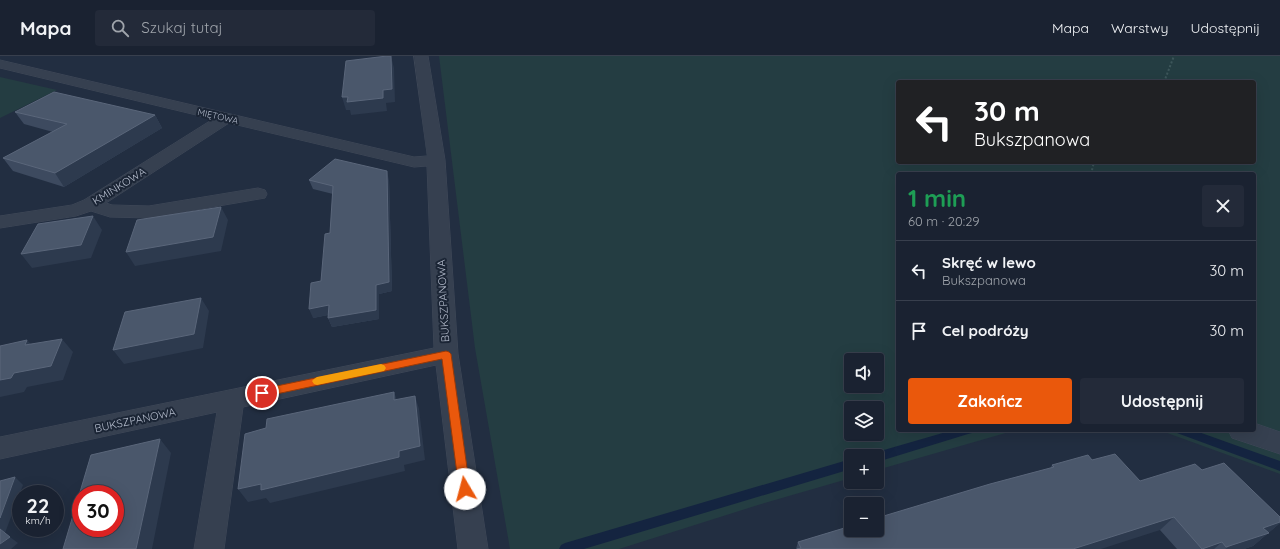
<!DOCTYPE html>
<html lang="pl">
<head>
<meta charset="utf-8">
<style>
	body { margin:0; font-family:Quicksand,sans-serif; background:#232a39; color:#f1f3f6; height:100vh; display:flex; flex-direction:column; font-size:15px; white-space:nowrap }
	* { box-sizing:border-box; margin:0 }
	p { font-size:13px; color:#9fa4ab }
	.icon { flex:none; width:22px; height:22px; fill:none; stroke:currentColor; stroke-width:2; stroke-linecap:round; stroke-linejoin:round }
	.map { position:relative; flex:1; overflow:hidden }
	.sheet { position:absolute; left:896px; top:116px; width:360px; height:260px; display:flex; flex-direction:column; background:#1a2231; border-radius:4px; box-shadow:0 4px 16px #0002,0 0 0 1px #383f4d }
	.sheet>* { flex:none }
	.hud { position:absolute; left:896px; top:24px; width:360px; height:84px; border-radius:4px; box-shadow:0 4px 16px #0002,0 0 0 1px #383f4d; background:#202124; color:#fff; overflow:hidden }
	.controls { position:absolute; left:844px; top:297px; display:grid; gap:8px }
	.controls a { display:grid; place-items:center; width:40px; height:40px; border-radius:4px; background:#1a2231; box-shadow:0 4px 16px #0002,0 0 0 1px #383f4d; font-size:20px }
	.speed { position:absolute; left:12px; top:429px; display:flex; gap:8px; font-size:20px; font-weight:700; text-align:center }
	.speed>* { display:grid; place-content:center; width:52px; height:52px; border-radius:50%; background:#1a2231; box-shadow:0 4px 16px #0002,0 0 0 1px #383f4d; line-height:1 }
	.speed small { font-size:10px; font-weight:400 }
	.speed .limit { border:6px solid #d22; background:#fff; color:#111 }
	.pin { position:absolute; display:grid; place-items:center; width:34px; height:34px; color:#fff; margin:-17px; border:2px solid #fff; border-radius:50%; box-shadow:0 1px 4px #0007 }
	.me { position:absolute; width:44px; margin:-22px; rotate:352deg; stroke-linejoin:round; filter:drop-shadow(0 0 3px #0008) }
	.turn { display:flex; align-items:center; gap:14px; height:84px; padding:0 12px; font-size:18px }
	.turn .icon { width:52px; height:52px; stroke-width:2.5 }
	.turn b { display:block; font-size:28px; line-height:34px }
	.round { display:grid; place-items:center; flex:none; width:42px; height:42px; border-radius:4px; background:#232a39 }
	.summary { display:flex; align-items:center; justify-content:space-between; height:68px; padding:0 12px }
	h1 { font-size:24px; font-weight:700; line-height:30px; color:#1e9e55 }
	.action { display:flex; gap:8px; margin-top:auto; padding:8px 12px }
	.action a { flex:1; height:46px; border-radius:4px; background:#ea580c; color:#fff; font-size:16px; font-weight:700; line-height:46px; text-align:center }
	.action a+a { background:#232a39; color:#f1f3f6 }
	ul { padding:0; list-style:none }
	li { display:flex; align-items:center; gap:12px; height:60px; padding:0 12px; border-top:1px solid #383f4d }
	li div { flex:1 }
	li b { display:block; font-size:15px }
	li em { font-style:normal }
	header { display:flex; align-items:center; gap:24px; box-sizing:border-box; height:56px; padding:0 20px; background:#1a2231; border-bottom:1px solid #383f4d }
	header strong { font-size:19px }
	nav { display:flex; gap:22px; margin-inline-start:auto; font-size:14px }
	.search { width:280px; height:36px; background:#232a39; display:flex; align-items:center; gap:10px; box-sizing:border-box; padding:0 14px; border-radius:4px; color:#9fa4ab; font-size:15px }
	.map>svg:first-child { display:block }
</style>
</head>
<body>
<header>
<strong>Mapa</strong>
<div class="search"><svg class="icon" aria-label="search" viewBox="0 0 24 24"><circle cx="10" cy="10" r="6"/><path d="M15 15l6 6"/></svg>Szukaj tutaj</div>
<nav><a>Mapa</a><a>Warstwy</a><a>Udostępnij</a></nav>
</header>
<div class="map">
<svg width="1280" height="493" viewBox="0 0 1280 493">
	<rect width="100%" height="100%" fill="#222e41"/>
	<!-- green -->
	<path fill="#243d42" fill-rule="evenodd" d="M439,0H1280V418L1159,374H1254V118H898V374H1016L877,414V400H851V422L758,449L619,493H510L475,292ZM898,26H1254V106H898ZM851,304H877V330H851ZM851,352H877V378H851Z
		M0,21L57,34L0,62Z"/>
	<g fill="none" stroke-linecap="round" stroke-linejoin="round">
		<!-- stream -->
		<path fill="#142440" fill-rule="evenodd" d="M953,374H973L972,377L968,378L877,406V400H872L873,398L877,396Z
			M1176,374H1193L1280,405V415L1177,377Z
			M851,403V413L584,493H559L561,489L565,487Z"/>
		<defs>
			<path id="minor" d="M414,0H428L445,104L458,298L488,493H458L436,309L243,351L224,493H194L217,356L0,403V381L434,292L427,110L414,111L229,67L106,147L112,149L149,150L258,132L265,134L267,138L265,142L149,162L110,161L91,155L76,160L0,172V160L72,149L84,144L213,63L0,12V4L414,101L427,100Z
				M1254,367L1280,376V398L1232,382L1228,374H1254Z"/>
		</defs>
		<!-- minor casing -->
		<use href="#minor" stroke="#404959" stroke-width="1"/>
		<!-- path -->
		<path stroke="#3d565a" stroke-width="2" stroke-dasharray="2 2" stroke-linecap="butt" d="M1164,26L1174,0
			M1091,118L1094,106"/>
		<!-- minor -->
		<use href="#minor" fill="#364050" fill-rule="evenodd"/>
	</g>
	<!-- wall -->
	<path fill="#3d4a5f" d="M15,56L155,59L162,72L64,131L13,115L3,102L53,76L24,68Z
		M309,124H389L392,235L379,238V263L332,271L328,262V259L313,262L321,225L330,177L333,138L313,133Z
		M1092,404L1140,425L1202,414L1280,461V467L1253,490L1244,493H1177L1160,474L796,493L798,486L1050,413L1052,409Z"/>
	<!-- shaded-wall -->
	<path fill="#2d3a4e" d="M391,0L394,12L395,46L386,47L387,55L351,59L350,54H346L342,41L383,34Z
		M155,59L162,72L64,131L55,117Z
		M387,115L389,124L392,235L379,238V263L332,271L328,262L376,229Z
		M221,151L228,164L221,195L135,210L126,196Z
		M93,160L102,174L91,202L32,212L21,198Z
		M201,242L209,255L203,292L124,308L113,294Z
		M329,249L333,258L313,262L309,253Z
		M62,283L73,296L63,324L27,331L24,336L0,341V324Z
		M27,284L40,298L25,289Z
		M394,336L399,350L394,344Z
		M415,340L419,353L425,404L404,409L405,415L270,447L266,442L248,446L238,433L399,395Z
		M160,383L171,397L152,493H136Z
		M15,421L23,429L5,477L0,473V462Z
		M1174,461L1160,474L1101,493H1073Z
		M1280,466V467L1253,490L1244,493H1225L1263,472Z
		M10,481L18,487L11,493H0V488Z
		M1222,486L1214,493H1202Z"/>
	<!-- building -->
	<path fill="#4a576b" stroke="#5a667a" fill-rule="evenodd" d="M387,0H391L392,33L383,34V42L347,46L348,41H342L346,5Z
		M54,36L155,59L55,117L3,102L67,68L15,56Z
		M335,103L387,115L389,226L376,229V254L328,262L329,249L309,253L311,227L321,225L325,178L330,177L333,130L309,124Z
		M221,151L213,181L126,196L137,164Z
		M93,160L81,189L21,198L38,168Z
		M201,242L194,278L113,294L125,256Z
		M62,283L51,310L14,317L11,322L0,324V290L27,284L25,289Z
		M394,336V344L415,340L420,390L399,395V401L261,434V428L238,433L245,378L266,372L267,363Z
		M160,383L136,493H63L91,399ZM81,438H115V472H81Z
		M1115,398L1140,425L1195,408L1202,414L1224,407L1280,461V466L1263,472L1269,477L1226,491L1222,486L1202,493L1174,461L1073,493H797L801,492L798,486L851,470V474H877V462L990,428L1054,411L1052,409L1088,399L1092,404Z
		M15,421L0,462V425Z
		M0,473L10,481L0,488Z"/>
	<!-- route -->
	<path fill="#ea580c" stroke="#983908" d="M446,295L449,296L451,298L470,433L469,437L465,438L461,437L459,433L442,303L262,341L259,340L257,337L259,334L262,333Z"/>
	<!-- slow -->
	<path fill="#f59e0b" d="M381,308L384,309L386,312L384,315L317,329L314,328L312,325L314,323L317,321Z"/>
	<g text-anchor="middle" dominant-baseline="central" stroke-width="4" stroke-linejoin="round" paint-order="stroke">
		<!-- far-street labels -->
		<g font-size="9" fill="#b3bbcb" stroke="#1b2535">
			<text transform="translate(218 60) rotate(13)">MIĘTOWA</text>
		</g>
		<!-- street labels -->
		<g font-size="11" fill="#b3bbcb" stroke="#1b2535">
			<text transform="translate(119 130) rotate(-32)">KMINKOWA</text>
			<text transform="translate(443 245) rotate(-93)">BUKSZPANOWA</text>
			<text transform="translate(135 364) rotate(-12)">BUKSZPANOWA</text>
		</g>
	</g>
</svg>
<div class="controls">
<a><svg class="icon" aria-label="sound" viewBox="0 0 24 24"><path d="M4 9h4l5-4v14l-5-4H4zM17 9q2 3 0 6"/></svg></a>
<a><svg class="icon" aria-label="layers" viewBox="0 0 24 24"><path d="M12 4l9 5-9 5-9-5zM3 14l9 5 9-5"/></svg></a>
<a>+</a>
<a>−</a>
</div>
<div class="speed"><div>22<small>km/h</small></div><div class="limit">30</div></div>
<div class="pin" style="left:262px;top:337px;background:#d93025"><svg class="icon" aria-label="arrive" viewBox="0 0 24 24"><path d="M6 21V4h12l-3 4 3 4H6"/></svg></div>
<svg class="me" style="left:465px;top:433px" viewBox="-20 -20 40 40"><circle r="19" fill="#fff"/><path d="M0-13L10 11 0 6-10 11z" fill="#ea580c"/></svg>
<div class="hud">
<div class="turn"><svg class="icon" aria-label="left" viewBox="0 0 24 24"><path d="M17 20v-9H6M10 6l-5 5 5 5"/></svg><div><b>30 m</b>Bukszpanowa</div></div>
</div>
<section class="sheet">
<div class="summary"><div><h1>1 min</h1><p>60 m · 20:29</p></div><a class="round"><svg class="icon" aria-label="close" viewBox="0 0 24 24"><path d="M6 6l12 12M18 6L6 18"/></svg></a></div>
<ul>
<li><svg class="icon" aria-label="left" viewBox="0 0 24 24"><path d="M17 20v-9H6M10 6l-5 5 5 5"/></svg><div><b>Skręć w lewo</b><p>Bukszpanowa</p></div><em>30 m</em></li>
<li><svg class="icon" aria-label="arrive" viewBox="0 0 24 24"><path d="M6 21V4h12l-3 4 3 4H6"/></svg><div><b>Cel podróży</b></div><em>30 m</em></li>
</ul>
<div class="action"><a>Zakończ</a><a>Udostępnij</a></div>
</section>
</div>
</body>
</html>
